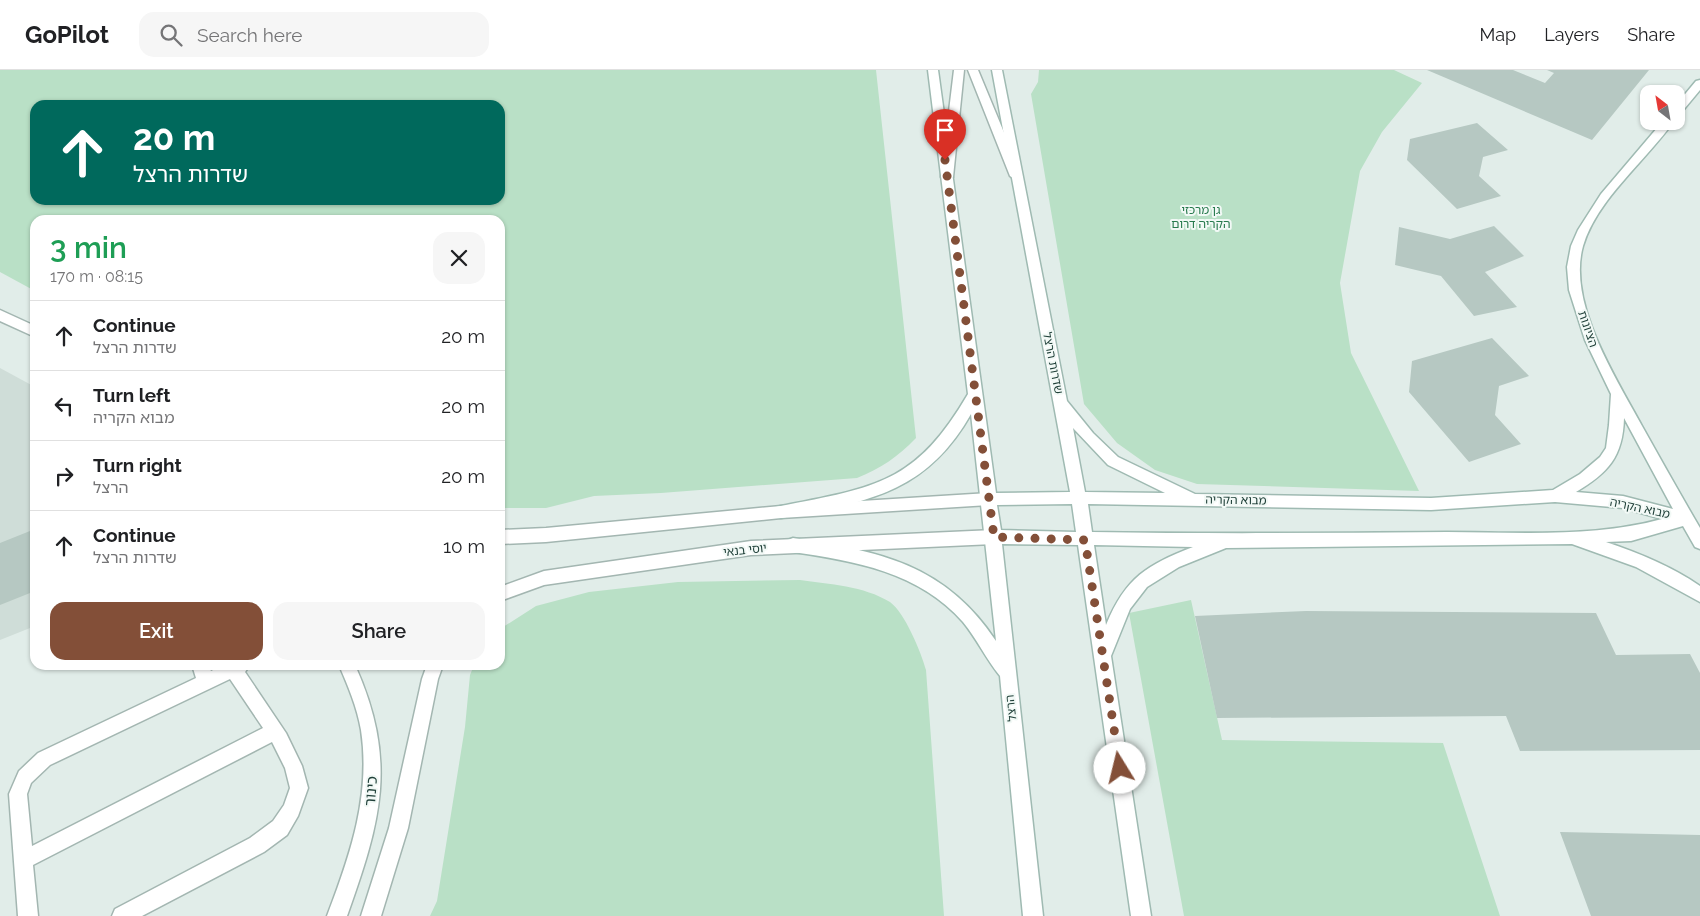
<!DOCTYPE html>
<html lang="en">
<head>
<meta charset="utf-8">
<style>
	body { margin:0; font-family:Raleway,"Noto Sans Hebrew",sans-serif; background:#f6f6f6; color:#202124; height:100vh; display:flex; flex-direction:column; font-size:19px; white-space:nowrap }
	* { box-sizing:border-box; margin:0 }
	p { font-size:16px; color:#757577 }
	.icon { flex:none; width:28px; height:28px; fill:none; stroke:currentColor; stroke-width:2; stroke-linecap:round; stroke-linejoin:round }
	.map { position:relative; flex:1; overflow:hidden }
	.details { position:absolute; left:30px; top:145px; width:475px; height:455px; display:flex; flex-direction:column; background:#fff; border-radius:15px; box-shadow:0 1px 4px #0004 }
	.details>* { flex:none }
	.hud { position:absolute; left:30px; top:30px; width:475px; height:105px; border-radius:15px; box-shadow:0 1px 4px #0004; background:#00695c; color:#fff; overflow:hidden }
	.needle { width:32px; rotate:329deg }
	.controls { position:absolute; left:1640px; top:15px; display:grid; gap:10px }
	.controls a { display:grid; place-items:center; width:45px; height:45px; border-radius:10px; background:#fff; box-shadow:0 1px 4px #0004; font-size:25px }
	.pin { position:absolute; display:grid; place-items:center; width:42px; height:42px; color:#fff; margin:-51px -21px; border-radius:50% 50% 50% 0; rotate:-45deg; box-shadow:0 0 5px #0007 }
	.pin .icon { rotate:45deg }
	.me { position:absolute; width:55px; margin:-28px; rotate:351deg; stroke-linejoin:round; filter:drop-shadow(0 0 4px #0008) }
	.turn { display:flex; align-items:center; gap:18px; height:105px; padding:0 20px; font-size:22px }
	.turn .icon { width:65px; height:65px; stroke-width:2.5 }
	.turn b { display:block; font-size:35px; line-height:42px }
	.round { display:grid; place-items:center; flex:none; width:52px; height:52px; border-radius:15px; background:#f6f6f6 }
	.summary { display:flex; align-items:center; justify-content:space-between; height:85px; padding:0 20px }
	h1 { font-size:30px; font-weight:600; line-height:38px; color:#1e9e55 }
	.button { display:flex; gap:10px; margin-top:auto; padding:10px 20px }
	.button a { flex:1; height:58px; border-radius:15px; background:#834f38; color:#fff; font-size:20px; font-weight:600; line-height:58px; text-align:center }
	.button a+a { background:#f6f6f6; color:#202124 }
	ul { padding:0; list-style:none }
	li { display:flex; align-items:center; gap:15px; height:70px; padding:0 20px; border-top:1px solid #e0e0e0 }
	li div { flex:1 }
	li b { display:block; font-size:19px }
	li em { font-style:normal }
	header { display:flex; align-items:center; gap:30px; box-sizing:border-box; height:70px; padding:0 25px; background:#fff; border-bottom:1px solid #e0e0e0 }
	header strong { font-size:24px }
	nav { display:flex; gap:28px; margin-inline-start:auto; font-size:18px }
	.search { width:350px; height:45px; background:#f6f6f6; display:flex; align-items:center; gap:12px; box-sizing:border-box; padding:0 18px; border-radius:15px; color:#757577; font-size:19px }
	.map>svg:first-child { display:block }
</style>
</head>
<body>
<header>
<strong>GoPilot</strong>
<div class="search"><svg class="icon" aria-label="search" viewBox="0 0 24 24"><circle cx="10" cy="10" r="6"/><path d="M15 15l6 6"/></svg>Search here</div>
<nav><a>Map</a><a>Layers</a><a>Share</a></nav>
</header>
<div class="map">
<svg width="1700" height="846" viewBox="0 0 1700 846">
	<rect width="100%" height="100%" fill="#e1ede9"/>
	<!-- built -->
	<path fill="#cfddd8" d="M0,298L35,317V556L0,570Z"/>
	<!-- green -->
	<path fill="#b9e0c6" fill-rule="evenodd" d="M0,0H876L916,368C898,387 881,398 857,408L661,423L594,426L546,438H500V150H35V221L0,202ZM35,35H500V130H35Z
		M1039,0H1394L1422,13L1382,62L1360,101L1340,213L1351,283L1419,421L1197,414L1155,400L1117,373L1084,334L1031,24L1038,12Z
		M800,510C829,514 864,516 890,532C905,543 921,582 926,600L944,846H430L437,831L465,657L470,605L474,595H500V559L536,536L589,522L678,512Z
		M1191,530L1222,670L1443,673L1500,846H1184L1129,543Z"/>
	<!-- building -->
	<path fill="#b6c8c2" d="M1427,0H1513L1545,13L1554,3L1547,0H1649L1592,70Z
		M1477,53L1508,80L1483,87L1479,106L1501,126L1457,139L1407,90L1410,69Z
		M1494,156L1524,186L1485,202L1517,237L1474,246L1441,206L1395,195L1399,157L1450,169Z
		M1492,268L1529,306L1499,316L1495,345L1521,374L1469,392L1409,322L1412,291Z
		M35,459V521L0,535V473Z
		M1306,541L1596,543L1616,585L1690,584L1700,603V680L1520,681L1506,646L1217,648L1195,546Z
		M1560,762L1700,765V846H1591Z"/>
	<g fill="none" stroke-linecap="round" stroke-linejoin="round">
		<defs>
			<path id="lane" d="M954,0H964L953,107L947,111L941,107Z
				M968,0H978L1022,106L1020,109L1016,110L1010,106Z
				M192,595H208L211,601L224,595H250L245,602L286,663L302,696L308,718L298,746L287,765L264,782L142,846H112L115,839L250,768L273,751L284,735L290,718L285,698L272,672L33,795L38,846H18L9,724L19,701L38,683L196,608ZM230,609L263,658L32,776L27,724L31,713L50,695Z"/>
			<path id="street" d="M0,240L35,256V267L0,251Z
				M989,423L994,425L997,429L994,433L989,435L781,448L546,472L500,474V460L546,458L781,436Z
				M994,460L999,462L1002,467L999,472L994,474L751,485L544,515L500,531V517L544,501L751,471Z
				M339,595H355C398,691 381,751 347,846H327C350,786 371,725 361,660C357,637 348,616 339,595Z
				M427,595H443L438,609L408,758L381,846H361L389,758L422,609Z"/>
			<path id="secondary" d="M928,0H938L996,423L1070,422L992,0H1002L1067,331L1093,363L1118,387L1195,424L1431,428L1553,420L1580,404L1600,387L1606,378L1609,355L1611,324L1585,270L1569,220L1567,197L1571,176L1578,160L1601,124L1663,51H1674C1646,91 1597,129 1583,176C1567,233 1616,308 1642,356C1661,390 1680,424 1700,458V479L1695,477L1683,456L1631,471L1606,472C1639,483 1671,496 1700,516V532L1636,497L1572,474L1226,478L1179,497L1147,517L1130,539L1111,586L1151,846H1131L1078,475L1002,474L1043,846H1023L1000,606C986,589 977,569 963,552C919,502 855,491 793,482L788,480L785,475L788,470L793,468C879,481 945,494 996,571L971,344C925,425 865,432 781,448L776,447L773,442L776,437L781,436C877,417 916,413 968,324ZM1624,348L1673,439L1623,426L1576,422C1608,403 1623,387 1624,348ZM1073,358L1108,395L1165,423L1085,422ZM1555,432L1623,438L1662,449C1593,468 1518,462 1447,462C1329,463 1210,464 1092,462L1088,434L1431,440ZM1072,434L1076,462L1001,460L997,435ZM1094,475L1193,477C1147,495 1126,507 1106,555Z
				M1700,10V20L1680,44L1676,45V35L1696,11Z"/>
		</defs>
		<!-- lane casing -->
		<use href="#lane" stroke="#a3b6b1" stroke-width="3"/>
		<!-- street casing -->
		<use href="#street" stroke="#a3b6b1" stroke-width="3"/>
		<!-- secondary casing -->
		<use href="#secondary" stroke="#9fbab2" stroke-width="3"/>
		<!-- lane -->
		<use href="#lane" fill="#fff" fill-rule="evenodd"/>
		<!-- street -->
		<use href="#street" fill="#fff" fill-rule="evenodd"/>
		<!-- secondary -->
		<use href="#secondary" fill="#fff" fill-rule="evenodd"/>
	</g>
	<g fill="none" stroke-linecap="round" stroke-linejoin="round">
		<!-- route -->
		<path stroke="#834f38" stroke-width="9" stroke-dasharray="0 16.2" d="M945,90L994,467L1085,470L1120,698"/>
	</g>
	<g text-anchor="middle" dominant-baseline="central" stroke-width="4" stroke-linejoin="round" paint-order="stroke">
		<!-- park labels -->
		<g font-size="12" fill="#277a4d" stroke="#f2f9f6">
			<text x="1201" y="140">גן מרכזי<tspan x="1201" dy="14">הקריה דרום</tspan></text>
		</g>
		<!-- street labels -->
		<g font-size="12" fill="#204039" stroke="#f2f9f6">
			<text transform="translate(1588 259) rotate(71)">הציונות</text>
			<text transform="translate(1053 293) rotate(79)">שדרות הרצל</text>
			<text transform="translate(1236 430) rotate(1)">מבוא הקריה</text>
			<text transform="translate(1640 438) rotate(12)">מבוא הקריה</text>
			<text transform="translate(745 480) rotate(-6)">יוסי בנאי</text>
			<text transform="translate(1011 638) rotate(-96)">הרצל</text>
		</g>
		<!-- near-street labels -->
		<g font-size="15" fill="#204039" stroke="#f2f9f6">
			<text transform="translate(371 721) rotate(-85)">כינור</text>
		</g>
	</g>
</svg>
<div class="controls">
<a><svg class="needle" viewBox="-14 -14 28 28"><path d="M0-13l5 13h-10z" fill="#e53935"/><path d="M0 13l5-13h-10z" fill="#757577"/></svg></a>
</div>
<div class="pin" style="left:945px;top:90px;background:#d93025"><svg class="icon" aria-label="arrive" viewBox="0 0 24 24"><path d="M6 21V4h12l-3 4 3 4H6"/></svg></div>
<svg class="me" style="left:1120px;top:698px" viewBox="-20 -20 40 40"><circle r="19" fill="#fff"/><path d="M0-13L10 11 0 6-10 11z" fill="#834f38"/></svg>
<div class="hud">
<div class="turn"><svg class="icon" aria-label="ahead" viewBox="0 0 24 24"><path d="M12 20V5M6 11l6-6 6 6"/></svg><div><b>20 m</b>שדרות הרצל</div></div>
</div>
<section class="details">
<div class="summary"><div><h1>3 min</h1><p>170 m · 08:15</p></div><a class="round"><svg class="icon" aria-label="close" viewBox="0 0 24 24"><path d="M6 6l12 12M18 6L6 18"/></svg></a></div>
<ul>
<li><svg class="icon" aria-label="ahead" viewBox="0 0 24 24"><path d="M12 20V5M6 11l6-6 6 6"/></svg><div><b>Continue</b><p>שדרות הרצל</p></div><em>20 m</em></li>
<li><svg class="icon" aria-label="left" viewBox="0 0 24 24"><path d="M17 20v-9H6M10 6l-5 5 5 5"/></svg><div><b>Turn left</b><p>מבוא הקריה</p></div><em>20 m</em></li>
<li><svg class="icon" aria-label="right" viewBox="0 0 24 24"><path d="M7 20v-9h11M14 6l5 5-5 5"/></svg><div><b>Turn right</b><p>הרצל</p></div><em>20 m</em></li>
<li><svg class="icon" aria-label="ahead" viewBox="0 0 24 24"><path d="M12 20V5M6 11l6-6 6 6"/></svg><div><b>Continue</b><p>שדרות הרצל</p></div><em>10 m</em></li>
</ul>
<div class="button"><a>Exit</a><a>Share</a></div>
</section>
</div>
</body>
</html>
